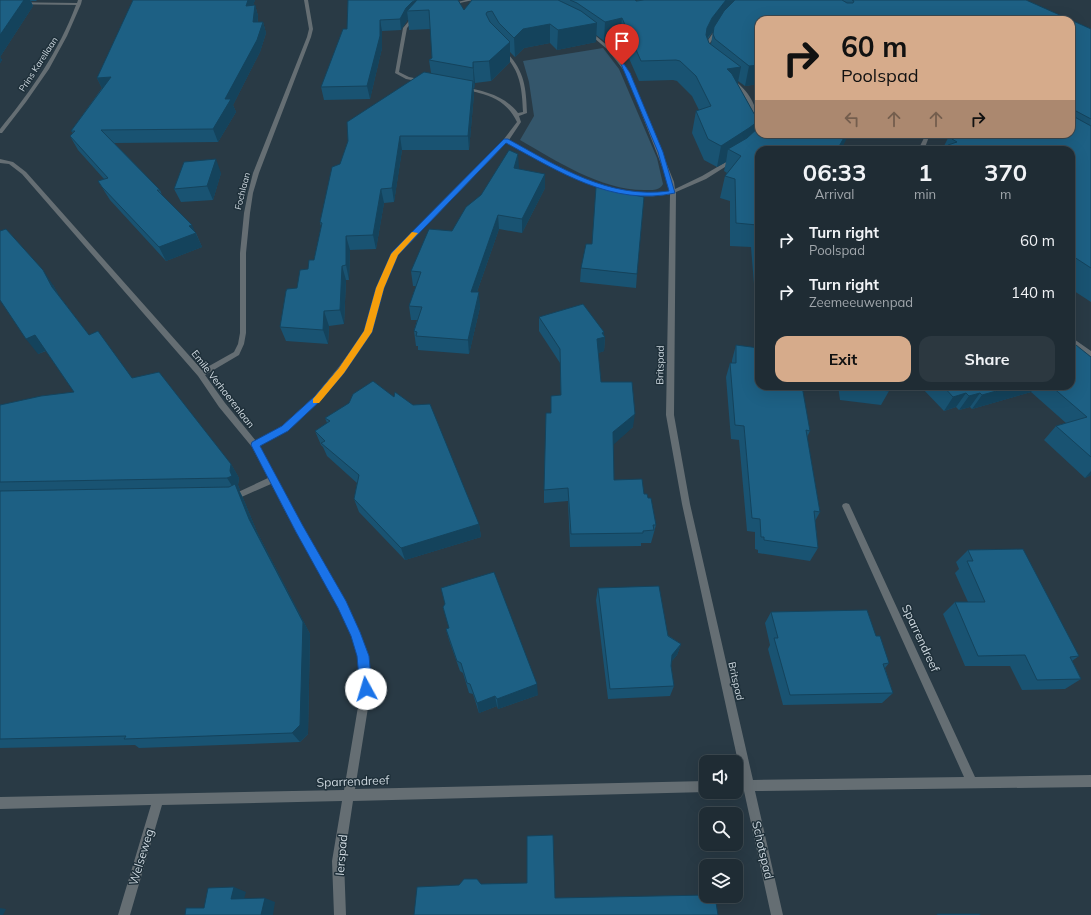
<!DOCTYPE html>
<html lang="en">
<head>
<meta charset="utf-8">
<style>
	body { margin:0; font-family:Mulish,sans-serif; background:#2c3840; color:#f1f3f6; height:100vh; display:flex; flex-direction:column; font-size:15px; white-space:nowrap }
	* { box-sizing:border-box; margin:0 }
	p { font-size:13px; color:#a1a7ac }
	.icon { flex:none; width:22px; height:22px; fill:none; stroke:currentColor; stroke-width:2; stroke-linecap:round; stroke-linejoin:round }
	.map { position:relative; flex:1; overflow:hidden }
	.drawer { position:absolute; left:755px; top:146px; width:320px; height:244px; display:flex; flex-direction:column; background:#1f2c34; border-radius:12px; box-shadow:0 4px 16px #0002,0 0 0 1px #3c484f }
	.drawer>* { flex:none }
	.hud { position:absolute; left:755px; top:16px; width:320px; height:122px; border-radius:12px; box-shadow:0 4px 16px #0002,0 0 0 1px #3c484f; background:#d6ab8b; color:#111; overflow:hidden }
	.controls { position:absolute; left:699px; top:755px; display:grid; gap:8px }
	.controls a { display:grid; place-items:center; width:44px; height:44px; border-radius:8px; background:#1f2c34; box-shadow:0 4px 16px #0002,0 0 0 1px #3c484f; font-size:20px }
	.pin { position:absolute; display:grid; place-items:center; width:34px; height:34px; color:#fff; margin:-41px -17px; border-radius:50% 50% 50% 0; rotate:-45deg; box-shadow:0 0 4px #0007 }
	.pin .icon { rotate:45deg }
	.me { position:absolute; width:44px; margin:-22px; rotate:354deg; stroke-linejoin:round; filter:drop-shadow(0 0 3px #0008) }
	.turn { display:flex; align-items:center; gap:14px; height:84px; padding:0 20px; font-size:18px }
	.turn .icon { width:52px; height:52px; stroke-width:2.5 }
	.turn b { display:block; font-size:28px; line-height:34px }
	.lanes { display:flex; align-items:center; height:38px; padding:0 20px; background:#0003; justify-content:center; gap:20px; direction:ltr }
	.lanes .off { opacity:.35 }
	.eta { display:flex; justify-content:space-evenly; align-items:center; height:68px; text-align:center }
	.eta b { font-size:24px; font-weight:700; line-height:28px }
	.button { display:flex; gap:8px; margin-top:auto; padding:8px 20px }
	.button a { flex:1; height:46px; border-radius:12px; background:#d6ab8b; color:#111; font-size:16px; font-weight:700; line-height:46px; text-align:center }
	.button a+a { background:#2c3840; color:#f1f3f6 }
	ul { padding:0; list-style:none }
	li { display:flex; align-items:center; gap:12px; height:52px; padding:0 20px }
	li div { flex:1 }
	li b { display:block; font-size:15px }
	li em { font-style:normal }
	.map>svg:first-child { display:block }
</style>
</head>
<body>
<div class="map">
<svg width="1091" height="915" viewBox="0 0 1091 915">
	<rect width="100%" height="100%" fill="#293a45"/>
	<!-- green -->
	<path fill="#34566b" d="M603,48L619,69L657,158L663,184C660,190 654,190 648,190C603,192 557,161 520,140L534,116L529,82L523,61Z"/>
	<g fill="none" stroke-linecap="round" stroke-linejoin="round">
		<!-- minor -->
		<path fill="#656e73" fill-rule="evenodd" d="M78,0H82L81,4L67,36L49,69L26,102L2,133H0V129C31,91 59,51 76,5L0,4V2L77,3Z
			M304,0H308L313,29L311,37L259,173L253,193L250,213L246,253V333L244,344L239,355L205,375L225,403L256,441L282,426L315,396L338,368L365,332L377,288L393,253L504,139L517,122C509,105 496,97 479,93C473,91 466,91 461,88L463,87C484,91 504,95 518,113L523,112C522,86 520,70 501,51V49H503C524,69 526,85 527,113L519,116L521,122L509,140C556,165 614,203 670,191L668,182L626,73L607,49L587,32L590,31L609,47L630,73L674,182L675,189L702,176L731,159L736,160L706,179L676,192L674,415L690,504L753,780L964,777L842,506L843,504L846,503L849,504L850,506L975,777L1091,775V787L755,791L783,915H771L744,791L736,792V780H742L682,504L666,415L670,194C613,206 555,169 507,142L398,255L383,288L371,332L344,372L321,400L288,430L260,446L302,526L345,601L361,635L368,656L371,689L355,789L706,781V792H707L353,801L344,861L346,915H334L332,861L342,801L162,805L130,915H118L151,805L0,809V797L344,790L361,689L358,656L351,635L339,607L296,532L271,484L237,499L229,498L228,496L229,494L236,493L268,478L252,447L219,407L198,376L22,174L9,164L0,163V159L13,162L26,172L202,370L234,352L238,344L240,333V253L244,213L248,193L253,173L307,37L309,29Z
			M466,0H473L451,5L449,4Z
			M414,15L417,16L407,28L399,72L409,77L424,80V81L422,82L406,79L395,73L403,28Z
			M717,27L720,28L708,46V51L705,52L704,46Z
			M728,78H732C749,92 757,103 758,126C758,131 758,136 757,141L753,140C753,110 752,100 728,80Z
			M926,134H930L924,150H918Z
			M1071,337L1091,351V357L1071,343Z"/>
	</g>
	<!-- wall -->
	<path fill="#195372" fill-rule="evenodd" d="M0,0H37L36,1H31L33,6L0,57L2,60L0,63Z
		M133,0H255L253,5H255L258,16V22H263L266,33L260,52L233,105L236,112L218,142L114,143L160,190L162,195L196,233L202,247L166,261L110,200L98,181L104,179L78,150L70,136L73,133L71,131L102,88L97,78Z
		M348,0L464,10L472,0H635L636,1L644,0H1026L759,20V84L745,86L738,81V85L757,122L754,131L847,138L759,150V284H754L751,247L730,246V201L720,198L725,176L727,173L724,171L726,162L717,167L704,160L692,133L696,111L699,110L692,96L677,81L673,80L639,81L620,38L604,41L596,35V42L557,50L550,43L524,48L515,57L510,52V62L491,81L475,83L474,89L473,88L474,94L469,150H402L394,202L384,203L376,249L350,250L349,280H346L344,324L329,326L328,344L286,341L280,327L297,288L314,260L321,227L320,222L340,164L431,73L429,60L432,58L431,29L409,30L408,19L401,30L382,31V48L370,99L324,100L321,87L347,29ZM713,31L711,44L709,43L708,39Z
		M1071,20L1091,29V302L1071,289V150H944L946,146H944L950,134H1071Z
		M518,154V169L545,188L522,233L499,229L477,292L480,307L469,354L418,350V346H416L414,331L417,320H411L409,306L416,286H413L411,271L452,231L481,195Z
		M221,173L213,200L181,202L174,189Z
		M581,268L637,274L636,288L580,282Z
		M53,285L59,296L89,335L132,378L231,464L239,478L238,485L240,490H239L243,498L257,532L310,634L308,734L300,742L139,748L135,745L0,748V405L74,392L46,351L38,354Z
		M539,317L604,336L605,337L604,351L598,353L601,382L633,427L613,444L614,480L644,494L648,498L656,525L651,543H641V546L570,547L568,501L544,503V490L551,413L561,395L560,363L539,331Z
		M736,345L810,431L807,437L820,512L815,521L818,548L810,561L758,553V550L755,549V532L747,531L739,440L731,439L726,377L730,363H732V360Z
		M1091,357V475L1085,478L1044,440L1056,426L1066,423L1031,392L972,409L970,407L959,410L956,407L944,411L921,387V386H1071Z
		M838,386H888L889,391L881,405L840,400Z
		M325,418L479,524L481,537L405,560L359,512L354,499L357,483L327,456L323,447L321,445L315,431L327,423Z
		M968,550L1079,656L1072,661L1081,679L1065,689L1022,690L1010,666H965L943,614L955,602H968L955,573L959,569L956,562Z
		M441,588L538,695L498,709L497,706L479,713L473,694L469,693L463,673L460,671L449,640L446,629L449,628L443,607L445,604Z
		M598,588L681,644L677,655L671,662V666L674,686L670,696L608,699L596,600Z
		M771,612L876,636L889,663L885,668L893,693L882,703L783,705L768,649L770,645L765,623Z"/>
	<!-- shaded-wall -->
	<path fill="#14435c" d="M24,0H30L33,6L0,57L2,60L0,63V35Z
		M248,0H255L249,17L246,6Z
		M416,0L407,11L408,19L401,30L400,19L406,8L412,2Z
		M726,0H741L713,31L708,37L704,47L707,28L712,18Z
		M255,5L258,16L257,34L253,22Z
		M622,18L620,38L604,41L605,22Z
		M380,20L382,31V48L370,99L367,86Z
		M263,22L266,33L260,52L233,105L236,112L218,142L213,129L225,99Z
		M597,23L596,42L557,50L558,30Z
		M550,24V43L524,48L515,57L514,38L523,29Z
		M510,42V62L491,81L489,61Z
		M473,62L475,83L474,89L473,68Z
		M759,65V84L745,86L749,66Z
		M741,67L737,87L727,69Z
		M111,77L103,90L97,78Z
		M473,81L474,94L469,150L468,136Z
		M757,122L752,143L728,149L726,162L717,167L721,146Z
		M846,134H849L841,150H837Z
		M400,136L402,150L394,202L392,188Z
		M518,154L519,168L514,181V168Z
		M216,159L221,173L213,200L207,186Z
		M545,174V188L522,233V219Z
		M381,189L384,203L376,249L373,235Z
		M498,215L499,229L472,306L471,292Z
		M192,225L202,247L166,261L159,247L189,226Z
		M346,236L350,250L349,280L346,265Z
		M342,266L346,280L344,324L340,310Z
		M43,270L53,285L63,302L52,287Z
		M479,292L480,307L469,354L468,340Z
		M324,311L329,326L328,344L323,330Z
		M604,332V337H605L604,351L596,354L597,339L602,333Z
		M35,335L47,350L38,354L26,339Z
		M1014,386H1036L1031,392L972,409L982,395Z
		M966,393L956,407L944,411L953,397Z
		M980,393L970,407L959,410L969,396Z
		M635,414L633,427L612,446L613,432Z
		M231,464L239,478L238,485L240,490H239L243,498L257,532L310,634L308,734L300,742L292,733L249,519L236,492L227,478L230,471Z
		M1091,471V475L1085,478Z
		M479,524L481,537L405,560L401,548Z
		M681,644L677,655L668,665L672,655Z
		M537,684L538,695L498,709L497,699Z
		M495,696L497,706L479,713L477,703Z
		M234,887L246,892L243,903L231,899Z
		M265,898L275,902L273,915H261Z
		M0,908L6,909L3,915H0Z"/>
	<!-- building -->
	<path fill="#1d6084" stroke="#14435c" d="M0,0H24L0,35Z
		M133,0H248L246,6L255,5L253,22H263L257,40L225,99H231L213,129L101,130L160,190H157L192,225L189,226L196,233L159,247L102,187L98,181L108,178L70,136L75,131H71L111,77L97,78Z
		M348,0H416L412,2L406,8L400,19L380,20V36L367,86L321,87L343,29H347Z
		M417,0H458L464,10L472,0H558L581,11L597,23L558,30L550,24L523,29L514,38L499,23L492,11L487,12L486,14L490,22L510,42L489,61L473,62V68L429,60L432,58L429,10L407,11Z
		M570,0H635L636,1L644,0H726L712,18L707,28L706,35L709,43L741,67L727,69L732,74L757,119V122L749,128L721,146L708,139L696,111L711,106L696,76L680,61L676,60L641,61L622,18L605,22L577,3Z
		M735,0H842L847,3H853L854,1L852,0H1026L1071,20H759V65L749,66L715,39L713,34L714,27L724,11Z
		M1071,20L1091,29V119L1076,111L1071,112Z
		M424,72L473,81L468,136H400L392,188L381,189L373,235L346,236V265L342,266L340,310L324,311L323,330L280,327L286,291L287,289L297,288L300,270L308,269L309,260H314L322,223L320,222L332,167L340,164L348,141L347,122Z
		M1071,115L1091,126V268L1071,255V150H952L948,145L957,142L952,139L966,136L963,134H1071Z
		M759,127V134H846L837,150H759V247L757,225L736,223L735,179L725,176L741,156L728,149L747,138Z
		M509,150L518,154L514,168L545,174L522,219L498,215L471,292H479L468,340L416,336L417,332L414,331L422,307L409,306L421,272L411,271L429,229L452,231L466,207L481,195Z
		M216,159L207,186L174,189L184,162Z
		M596,187L644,197L637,274L581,268L586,244H592Z
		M6,229L43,270L52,287L89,335L98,331L132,378L159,372L231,464L230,471L232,476L227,478L0,482V405L41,396L74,392L35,335L26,339L0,300V231Z
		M583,304L604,332L602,333L605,337L597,339L601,382H632L635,414L613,432L614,480L642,479L644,494H647L648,498H651L656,525H653L654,530L643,531V533L571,534L568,488L544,490L546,413H551V396L561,395L560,349L539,317Z
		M1071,341L1091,357V457L1056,426L1087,417L1051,386H1071Z
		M736,345L759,348V386H802L810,431L806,430L820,512L814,511L818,548L764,540V537H761L760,519L752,518L744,426L735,425L730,363H736Z
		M373,381L394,397L395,392L413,405L430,404L479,524L401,548L354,499L359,475L321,443L325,441L315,431L330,421L325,418L349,403L353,394Z
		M848,386H888L889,391Z
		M943,386H1014L982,395L980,393L969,396L966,393L953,397Z
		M235,484L249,519L303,622L300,725L292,733L124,739L126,736L0,739V491L229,487Z
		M1023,549L1079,656L1070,657L1081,679L1037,680L1025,655L978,656L955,602H985L967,561H973L968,550Z
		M494,572L537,684L497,699L495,696L477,703L470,684L467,683L461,663L457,661L446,629L449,628L443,607L445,604L441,588Z
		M659,586L668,636L681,644L672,655L671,666L674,686L610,689L598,588Z
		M867,610L876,636H880L889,663L883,664L893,693L790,695L774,638H778L771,612Z
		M553,835L555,898L706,895V896H715L718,915H414L417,887L459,885L464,879H477L481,884L527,883V836Z
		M234,887L231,899L265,898L261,915H185L186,908H204L208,888Z
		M937,914H980V915H937Z"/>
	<!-- route -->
	<path fill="#1a73e8" stroke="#114b97" d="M621,64H624L630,73L663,152L675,193C613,207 558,171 506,143L398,255L384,288L372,332L344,373L321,400L288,431L260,446L303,526L346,601L360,632L369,656L372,689L370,693L366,694L362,693L360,689L357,656L351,636L338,608L296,532L251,445L252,442L282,426L315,396L339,368L364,331L376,288L392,252L504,139H508C559,167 609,199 669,191L658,152Z"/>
	<!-- slow -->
	<path fill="#f59e0b" d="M412,232L418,233L398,255L384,288L372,332L344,373L319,403H313V399L339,368L364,331L376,288L391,254Z"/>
	<g text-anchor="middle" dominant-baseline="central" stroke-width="3" stroke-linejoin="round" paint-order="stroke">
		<!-- far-street labels -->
		<g font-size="9" fill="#cfd9e0" stroke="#1f303a">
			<text transform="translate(38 64) rotate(-57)">Prins Karellaan</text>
			<text transform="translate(242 191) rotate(-76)">Fochlaan</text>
		</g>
		<!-- street labels -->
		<g font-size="10" fill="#cfd9e0" stroke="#1f303a">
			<text transform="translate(660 365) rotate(-89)">Britspad</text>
			<text transform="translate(223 389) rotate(52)">Emile Verhaerenlaan</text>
			<text transform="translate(736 681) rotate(77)">Britspad</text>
		</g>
		<!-- near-street labels -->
		<g font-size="12" fill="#cfd9e0" stroke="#1f303a">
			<text transform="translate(921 638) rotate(65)">Sparrendreef</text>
			<text transform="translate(353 781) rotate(-2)">Sparrendreef</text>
			<text transform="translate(763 850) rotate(77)">Schotspad</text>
			<text transform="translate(341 855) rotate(-85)">Ierspad</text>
			<text transform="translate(141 857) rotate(-73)">Welseweg</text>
		</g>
	</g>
</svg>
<div class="controls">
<a><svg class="icon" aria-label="sound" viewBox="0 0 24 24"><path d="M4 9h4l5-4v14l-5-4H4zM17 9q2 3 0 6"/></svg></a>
<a><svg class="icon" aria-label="search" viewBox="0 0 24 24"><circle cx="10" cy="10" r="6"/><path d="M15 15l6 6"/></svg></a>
<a><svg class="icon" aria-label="layers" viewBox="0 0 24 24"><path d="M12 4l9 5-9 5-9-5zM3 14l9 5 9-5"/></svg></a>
</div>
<div class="pin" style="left:622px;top:65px;background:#d93025"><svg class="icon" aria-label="arrive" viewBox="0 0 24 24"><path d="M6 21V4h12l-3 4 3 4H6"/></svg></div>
<svg class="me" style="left:366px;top:689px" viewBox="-20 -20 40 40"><circle r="19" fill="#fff"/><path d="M0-13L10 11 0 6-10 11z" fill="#1a73e8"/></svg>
<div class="hud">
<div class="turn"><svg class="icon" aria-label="right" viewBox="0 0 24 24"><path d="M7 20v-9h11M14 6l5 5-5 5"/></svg><div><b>60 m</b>Poolspad</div></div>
<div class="lanes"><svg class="icon off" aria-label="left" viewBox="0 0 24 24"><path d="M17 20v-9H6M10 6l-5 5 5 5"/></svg><svg class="icon off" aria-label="ahead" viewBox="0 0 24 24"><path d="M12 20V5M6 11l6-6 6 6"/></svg><svg class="icon off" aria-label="ahead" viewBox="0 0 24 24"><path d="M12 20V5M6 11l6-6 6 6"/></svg><svg class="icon" aria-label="right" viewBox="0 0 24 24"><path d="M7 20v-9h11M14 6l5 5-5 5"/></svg></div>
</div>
<section class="drawer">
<div class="eta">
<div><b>06:33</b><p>Arrival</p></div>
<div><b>1</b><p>min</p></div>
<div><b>370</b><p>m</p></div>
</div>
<ul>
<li><svg class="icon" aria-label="right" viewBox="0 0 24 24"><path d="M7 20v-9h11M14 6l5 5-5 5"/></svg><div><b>Turn right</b><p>Poolspad</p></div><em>60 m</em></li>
<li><svg class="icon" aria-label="right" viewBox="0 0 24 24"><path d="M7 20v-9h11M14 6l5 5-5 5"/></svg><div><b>Turn right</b><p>Zeemeeuwenpad</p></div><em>140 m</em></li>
</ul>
<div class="button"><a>Exit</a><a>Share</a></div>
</section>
</div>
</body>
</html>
